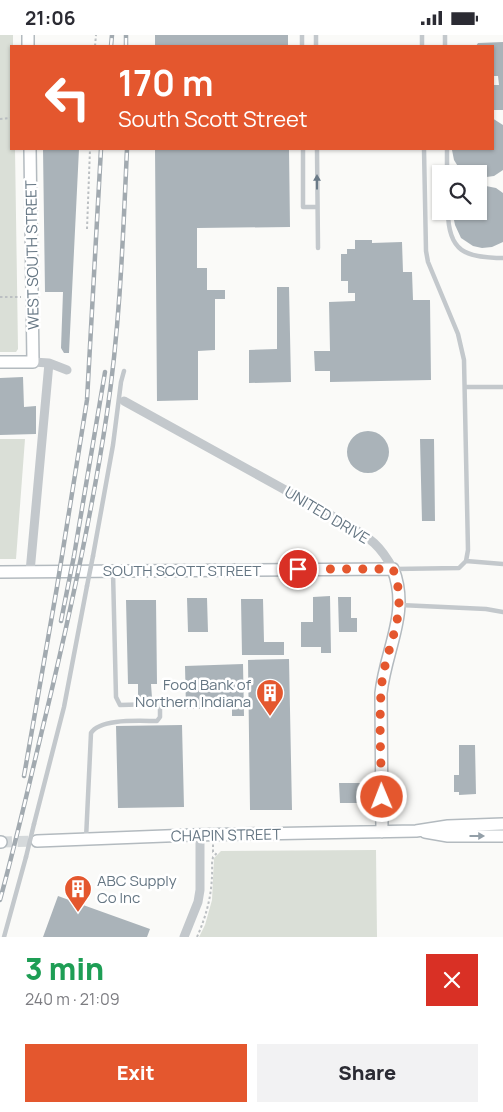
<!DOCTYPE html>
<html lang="en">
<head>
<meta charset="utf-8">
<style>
	body { margin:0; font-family:Manrope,sans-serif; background:#f2f2f3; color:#2b2b33; height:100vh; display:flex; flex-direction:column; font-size:19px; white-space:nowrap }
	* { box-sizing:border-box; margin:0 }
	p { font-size:16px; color:#7c7c81 }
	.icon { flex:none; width:28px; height:28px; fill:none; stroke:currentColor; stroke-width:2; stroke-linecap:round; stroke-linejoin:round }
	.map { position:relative; height:902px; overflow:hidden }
	.panel { display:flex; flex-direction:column; background:#fff; flex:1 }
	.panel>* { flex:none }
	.banner { position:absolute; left:10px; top:10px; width:484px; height:105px; border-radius:0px; box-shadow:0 1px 4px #0004; background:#e4572e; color:#fff; overflow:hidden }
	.buttons { position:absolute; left:432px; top:130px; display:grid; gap:10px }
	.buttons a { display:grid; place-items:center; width:55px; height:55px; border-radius:0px; background:#fff; box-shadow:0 1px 4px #0004; font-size:25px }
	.pin { position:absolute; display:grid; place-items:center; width:42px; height:42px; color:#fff; margin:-21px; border:2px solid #fff; border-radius:50%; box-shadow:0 1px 5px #0007 }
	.me { position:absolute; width:55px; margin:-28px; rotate:359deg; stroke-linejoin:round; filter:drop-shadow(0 0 4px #0008) }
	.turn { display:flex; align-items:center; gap:18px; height:105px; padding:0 25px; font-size:22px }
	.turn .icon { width:65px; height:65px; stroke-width:2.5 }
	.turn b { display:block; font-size:35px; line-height:42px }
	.round { display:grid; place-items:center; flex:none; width:52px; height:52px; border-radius:0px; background:#f2f2f3 }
	.head { display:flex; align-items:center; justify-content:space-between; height:85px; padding:0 25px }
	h1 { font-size:30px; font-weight:800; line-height:38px; color:#1e9e55 }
	.button { display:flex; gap:10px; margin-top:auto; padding:10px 25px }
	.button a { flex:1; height:58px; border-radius:0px; background:#e4572e; color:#fff; font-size:20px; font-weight:800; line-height:58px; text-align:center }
	.button a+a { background:#f2f2f3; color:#2b2b33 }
	.status { display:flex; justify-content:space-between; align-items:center; height:35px; padding:0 25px; background:#fff; direction:ltr }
	.status svg { height:14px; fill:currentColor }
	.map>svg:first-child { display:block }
</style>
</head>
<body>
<div class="status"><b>21:06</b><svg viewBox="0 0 49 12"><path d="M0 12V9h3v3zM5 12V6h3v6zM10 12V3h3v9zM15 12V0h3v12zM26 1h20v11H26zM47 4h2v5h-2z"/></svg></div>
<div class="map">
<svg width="503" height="902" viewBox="0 0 503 902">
	<rect width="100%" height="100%" fill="#fafaf8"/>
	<!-- green -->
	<path fill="#dadfd7" d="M0,0H13V11H11V114H15L18,314L16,317H0Z
		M0,404H25L16,524H0Z
		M376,815L377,902H199L205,890L212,865L214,823L221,816Z"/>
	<!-- building -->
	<path fill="#aab3b9" d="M155,0H288V11H155Z
		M503,7V75H492V50H499L498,41H492V11H476L478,8Z
		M492,83L503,90V135L494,141L479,143V139H466L459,133L454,125L452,115L454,114H492Z
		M43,114H79L69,318H64L61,313L63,257H45Z
		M155,114H289L290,192L197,193V233H207V255H225V264H215V315L198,316V365L157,366Z
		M486,151L496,153L503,158V207L492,212L482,213L473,211L461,203L455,190L454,185H456V180H454V176H479V152Z
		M355,205H372V208L402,207L403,237H412L413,265H430L431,345L330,347V336H315L314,316H330L329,267L355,266V258H348V246H341V219H347V214H355Z
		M277,252H289L291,347L249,348V315L277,314Z
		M23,342L24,372L36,371V399L0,400V343Z
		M347 417a21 21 0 1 1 42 0a21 21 0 1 1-42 0Z
		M420,404H434L435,486H422Z
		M330,561L331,618H321V612H301V587H313V562Z
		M338,562H351V583H357V597H339Z
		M187,563H207L208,597H188Z
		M241,564H263L264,607H284V620H242Z
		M126,565H156L157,649H151L152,663H138V649H128Z
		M289,624L292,775H250L248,625Z
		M243,629L244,681H232V673L186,674L185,631Z
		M182,690L184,772L118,773L116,691Z
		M459,710H475L476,759L459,760V757H454V740H459Z
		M339,748H360L361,768H340Z
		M58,861L150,894L147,902H43Z"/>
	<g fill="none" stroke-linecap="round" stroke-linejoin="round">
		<!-- secondary-tunnel -->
		<path stroke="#d5d9db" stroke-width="11" stroke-dasharray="11 5.5" stroke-linecap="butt" d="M1,807L37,806"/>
		<defs>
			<path id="secondary" d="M28,0V11
				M0,327H33L30,114
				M0,537L393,534C410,578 386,613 381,658L382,797
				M425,797L448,801H503
				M37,806L191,800L416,796L448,791L503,789
				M0,807H1"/>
		</defs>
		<!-- secondary casing -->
		<use href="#secondary" stroke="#b3babf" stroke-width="14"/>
		<!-- path -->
		<path stroke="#bbbfc2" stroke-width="2" stroke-dasharray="2.5 2.5" stroke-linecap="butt" d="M95,11L96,0
			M0,84L11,83
			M87,194L90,114
			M0,262H21
			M197,902C208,877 213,855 212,828L213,822L216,819L213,817V809"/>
		<!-- lane -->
		<path stroke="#c3c8cc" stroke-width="4.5" d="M302,0V11
			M316,0V11
			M422,0V11
			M445,0V11
			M303,114V172H317
			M317,114L318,213
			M447,114V139
			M448,176C448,217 466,223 503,223
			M465,352H503
			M93,521L113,410L121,347L124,336
			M466,526L503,529
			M395,534L459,533L466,526L468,515L464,325L458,299L428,227L426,216L424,114
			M400,570L486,574L503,577
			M34,789L64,672L87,551
			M86,804L91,698C100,683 140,686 157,686L160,682V672L157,669L120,670L116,662L113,537
			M4,902L26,822"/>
		<!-- street -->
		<path stroke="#c3c8cc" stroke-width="9" d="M33,327L49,328L67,335
			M124,366L345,488C369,503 379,508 393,534
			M30,537L49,328
			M184,902L198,867L200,855V800"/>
		<!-- secondary -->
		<use href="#secondary" stroke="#fff" stroke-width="11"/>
		<defs>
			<path id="rail" d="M111,11L112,0
				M126,11V0
				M61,586L74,521L105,337
				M24,741L57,552L87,365L101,114
				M0,865C17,803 31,741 46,679C70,579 92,479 107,378C120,291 123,202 127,114"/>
		</defs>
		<!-- rail casing -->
		<use href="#rail" stroke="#a2aab0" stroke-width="4.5"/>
		<!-- rail -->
		<use href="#rail" stroke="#fff" stroke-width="2.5" stroke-dasharray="8" stroke-linecap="butt"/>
		<!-- lane-bridge -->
		<path stroke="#c3c8cc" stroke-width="4.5" d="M87,551L93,521
			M26,822L34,789"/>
	</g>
	<!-- one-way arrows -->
	<defs><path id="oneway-solid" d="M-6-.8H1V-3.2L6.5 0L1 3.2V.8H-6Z" transform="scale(1.25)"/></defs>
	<use fill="#6a7a87" href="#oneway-solid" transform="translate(317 147) rotate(-90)"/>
	<use fill="#939fa8" href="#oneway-solid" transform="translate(477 801)"/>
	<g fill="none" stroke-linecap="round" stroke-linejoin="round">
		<!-- route -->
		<path stroke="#e4572e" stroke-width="9" stroke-dasharray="0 16.2" d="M298,534H393C411,581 383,612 381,658C379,692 381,728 382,762"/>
	</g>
	<!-- icons -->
	<defs>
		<symbol id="building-pin" viewBox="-11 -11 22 30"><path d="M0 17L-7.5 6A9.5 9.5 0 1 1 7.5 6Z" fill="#e4572e" stroke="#fff"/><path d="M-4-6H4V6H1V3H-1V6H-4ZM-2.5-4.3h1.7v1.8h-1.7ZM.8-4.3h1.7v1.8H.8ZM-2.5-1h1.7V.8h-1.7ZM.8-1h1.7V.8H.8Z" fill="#fff"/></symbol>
	</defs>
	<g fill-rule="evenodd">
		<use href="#building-pin" x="254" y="642" width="32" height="43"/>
		<use href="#building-pin" x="62" y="838" width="32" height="43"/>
	</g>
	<g text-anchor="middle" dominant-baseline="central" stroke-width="5" stroke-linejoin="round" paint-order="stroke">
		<!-- street labels -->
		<g font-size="15" fill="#657683" stroke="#fff">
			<text transform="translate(32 220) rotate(-91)">WEST SOUTH STREET</text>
			<text transform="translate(327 480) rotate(31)">UNITED DRIVE</text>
			<text x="182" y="535">SOUTH SCOTT STREET</text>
			<text transform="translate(226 800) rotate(-1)">CHAPIN STREET</text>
		</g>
		<!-- poi labels -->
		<g font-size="15" fill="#657683" stroke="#fff" text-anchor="end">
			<text x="251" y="649">Food Bank of<tspan x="251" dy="17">Northern Indiana</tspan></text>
			<text x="97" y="845" text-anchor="start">ABC Supply<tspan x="97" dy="17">Co Inc</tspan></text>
		</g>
	</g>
</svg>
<div class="buttons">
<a><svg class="icon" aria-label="search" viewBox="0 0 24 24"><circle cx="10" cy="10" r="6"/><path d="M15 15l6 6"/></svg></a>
</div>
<div class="pin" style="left:298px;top:534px;background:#d93025"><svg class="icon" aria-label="arrive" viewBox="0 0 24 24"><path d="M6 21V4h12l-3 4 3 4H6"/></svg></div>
<svg class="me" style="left:382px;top:762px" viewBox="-20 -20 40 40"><circle r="17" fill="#e4572e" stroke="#fff" stroke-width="3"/><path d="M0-11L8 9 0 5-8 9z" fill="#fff"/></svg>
<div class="banner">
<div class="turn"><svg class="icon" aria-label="left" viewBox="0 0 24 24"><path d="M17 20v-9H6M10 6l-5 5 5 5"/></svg><div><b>170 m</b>South Scott Street</div></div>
</div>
</div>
<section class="panel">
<div class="head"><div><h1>3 min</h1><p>240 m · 21:09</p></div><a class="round" style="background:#d93025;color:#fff"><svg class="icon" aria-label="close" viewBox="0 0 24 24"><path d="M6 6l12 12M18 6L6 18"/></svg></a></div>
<div class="button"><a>Exit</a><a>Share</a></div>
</section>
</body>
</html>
